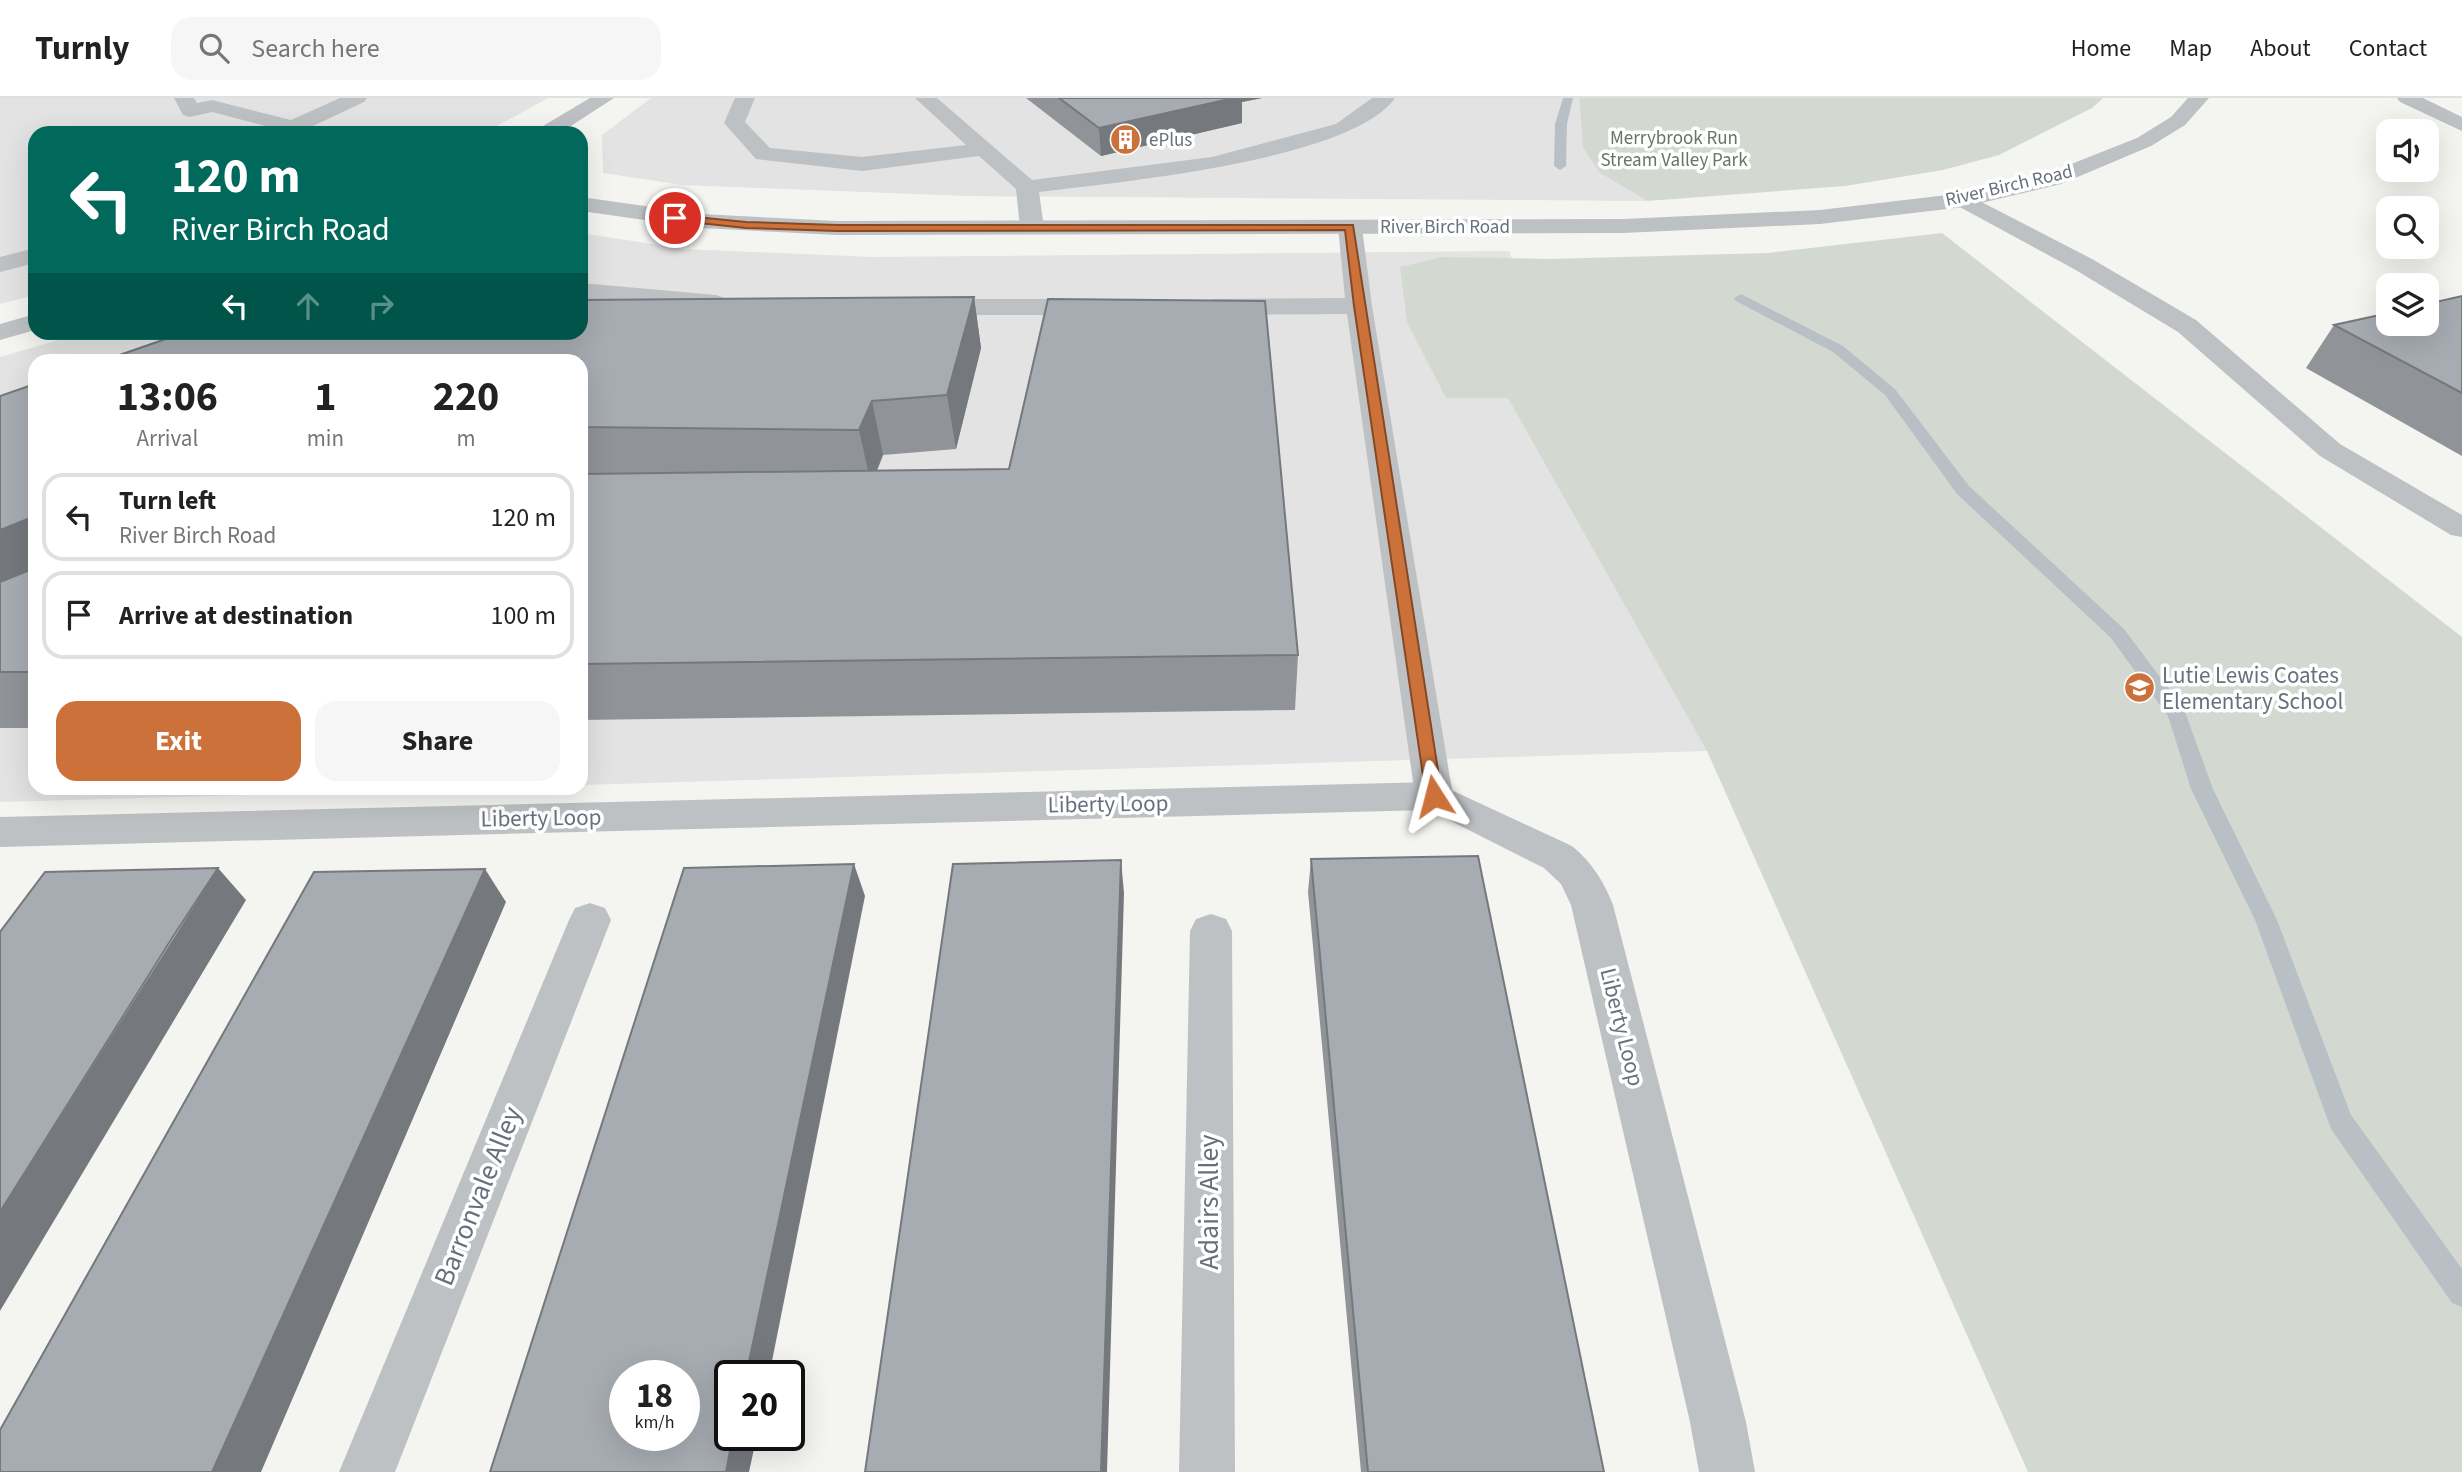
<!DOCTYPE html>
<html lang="en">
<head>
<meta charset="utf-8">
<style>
	body { margin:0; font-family:"Source Sans 3",sans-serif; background:#f6f6f6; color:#222; height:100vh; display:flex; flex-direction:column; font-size:26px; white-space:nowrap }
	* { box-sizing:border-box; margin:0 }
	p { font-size:23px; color:#767676 }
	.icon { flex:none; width:38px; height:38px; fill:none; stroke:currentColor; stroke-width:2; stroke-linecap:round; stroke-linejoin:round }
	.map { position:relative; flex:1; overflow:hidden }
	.panel { position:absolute; left:28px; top:256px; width:560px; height:441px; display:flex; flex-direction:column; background:#fff; border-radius:21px; box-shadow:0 7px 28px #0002 }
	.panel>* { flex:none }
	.guide { position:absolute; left:28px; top:28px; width:560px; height:214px; border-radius:21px; box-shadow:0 7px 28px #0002; background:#00695c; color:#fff; overflow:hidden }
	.fabs { position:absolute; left:2376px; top:21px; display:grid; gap:14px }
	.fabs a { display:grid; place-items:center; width:63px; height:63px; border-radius:14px; background:#fff; box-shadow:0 7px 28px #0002; font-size:35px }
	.speed { position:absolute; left:609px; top:1262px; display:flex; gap:14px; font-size:35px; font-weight:700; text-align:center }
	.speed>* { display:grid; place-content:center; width:91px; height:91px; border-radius:50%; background:#fff; box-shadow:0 7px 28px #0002; line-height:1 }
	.speed small { font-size:18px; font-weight:400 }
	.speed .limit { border:4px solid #111; border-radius:10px; background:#fff; color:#111 }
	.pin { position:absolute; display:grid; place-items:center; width:60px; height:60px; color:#fff; margin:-30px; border:4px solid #fff; border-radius:50%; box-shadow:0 2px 7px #0007 }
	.me { position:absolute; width:77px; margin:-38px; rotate:351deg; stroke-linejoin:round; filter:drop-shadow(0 0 5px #0008) }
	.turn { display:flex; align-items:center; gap:24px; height:147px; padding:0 28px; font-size:32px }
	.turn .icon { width:91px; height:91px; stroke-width:2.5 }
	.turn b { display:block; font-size:49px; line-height:60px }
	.lanes { display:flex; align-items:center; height:66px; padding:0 28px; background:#0003; justify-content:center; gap:35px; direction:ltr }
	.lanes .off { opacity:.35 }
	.eta { display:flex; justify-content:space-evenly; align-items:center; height:119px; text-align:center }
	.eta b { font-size:42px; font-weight:700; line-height:49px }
	.cta { display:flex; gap:14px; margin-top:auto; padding:14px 28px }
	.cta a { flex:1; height:80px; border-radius:21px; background:#cc713a; color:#fff; font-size:28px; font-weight:700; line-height:80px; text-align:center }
	.cta a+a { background:#f6f6f6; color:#222 }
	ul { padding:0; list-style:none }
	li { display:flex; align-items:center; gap:21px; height:88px; margin:0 14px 10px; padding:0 14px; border:4px solid #e0e0e0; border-radius:21px }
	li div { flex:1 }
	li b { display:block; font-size:26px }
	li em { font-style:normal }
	header { display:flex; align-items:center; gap:42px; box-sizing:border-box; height:98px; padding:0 35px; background:#fff; border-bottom:2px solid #e0e0e0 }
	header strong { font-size:33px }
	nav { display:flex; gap:38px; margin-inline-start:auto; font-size:24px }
	.search { width:490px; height:63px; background:#f6f6f6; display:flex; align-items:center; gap:18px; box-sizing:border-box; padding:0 24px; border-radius:21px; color:#767676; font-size:26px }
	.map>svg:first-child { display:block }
</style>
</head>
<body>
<header>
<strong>Turnly</strong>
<div class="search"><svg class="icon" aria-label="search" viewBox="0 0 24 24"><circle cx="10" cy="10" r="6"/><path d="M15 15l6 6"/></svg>Search here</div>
<nav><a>Home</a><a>Map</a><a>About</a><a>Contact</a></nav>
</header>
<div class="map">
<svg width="2462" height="1374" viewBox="0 0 2462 1374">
	<rect width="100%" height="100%" fill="#f4f4f1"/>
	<!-- built -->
	<path fill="#e2e3e2" d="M0,0H548L484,35H35V197L0,206Z
		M651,0H1579L1583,50L1600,75L1647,103L966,98L683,87L603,75L602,37Z
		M581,135L684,151L873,159L1509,153L1707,653L581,687V262H35V690H494L0,704V259L86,234H581Z"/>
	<!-- green -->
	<path fill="#d3d9d1" d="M1579,0H2103L2092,10L1999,57L1943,72L1845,88L1647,103L1600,75L1583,50Z
		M1942,135L2462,539V1374H2028L1707,653L1508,300H1446L1407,224L1400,169L1442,159L1550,161L1768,155Z"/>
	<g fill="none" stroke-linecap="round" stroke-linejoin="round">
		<!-- stream -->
		<path fill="#b9c0c5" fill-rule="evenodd" d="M1563,0H1573L1567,26L1566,68L1560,72L1554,68L1555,26Z
			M1741,196L1843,248L1895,291L1969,388L2124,531L2184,611L2213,691L2277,822L2351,1017L2462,1171V1209L2452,1205L2331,1031L2255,822L2191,691L2168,618L2110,539L1957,396L1885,297L1833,254L1736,203L1734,200Z"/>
		<!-- service -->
		<path fill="#bec1c4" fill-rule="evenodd" d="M174,0H194L197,5L212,2L291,22L340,0H367L364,4L313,28L323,31L326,35H292L212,14L190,19L183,17Z
			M735,0H755L745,24L770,50L862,59L966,47L915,0H937L1032,82L1212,59L1336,26L1372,0H1395C1351,63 1116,84 1039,94L1044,130L1040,135H1024L1020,130L1016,91L979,58L862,73L764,62L756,61L724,25Z
			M2397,0H2423L2462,19V33L2400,4Z
			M1964,95L2092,161L2196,222L2340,346L2462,417V439L2451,437L2320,358L2178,234L2074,171L1956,107L1953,102L1956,97Z
			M1350,122L1358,124L1362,129L1372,208L1453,698L1448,708L1434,712L1420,708L1415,698L1347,216L1214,217L1205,214L1201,209L1205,204L1214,201L1345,200L1338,129L1342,124Z
			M35,150V165L0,174V159Z
			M581,185L716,197L725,200L729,205L725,210L716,213L581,201Z
			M923,201H1098L1107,204L1111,209L1107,214L1098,217H923L914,214L910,209L914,204Z
			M590,805L605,810L611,822L395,1374H339L569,822L575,810Z
			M1211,816L1226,821L1232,833L1235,1374H1179L1190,833L1196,821Z"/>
		<!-- minor -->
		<path fill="#bec1c4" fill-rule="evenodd" d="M1434,684L1572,748C1592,764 1604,784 1613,807L1746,1324L1755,1374H1699L1690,1324L1571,807L1561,786L1544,770L1429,712L0,749V719Z"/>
		<!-- tertiary -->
		<path fill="#bec1c4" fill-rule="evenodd" d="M590,0H614L560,35H535L538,31Z
			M2188,0H2209L2185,27L2151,48L2061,86L1964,109L1820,126L1623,135L837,137L701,130L581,113V99L701,116L837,123L1623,121L1820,112L1964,95L2046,76L2137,40L2171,19Z
			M35,216V232L0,242V226Z"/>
	</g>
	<!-- wall -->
	<path fill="#909499" d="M1026,0H1262L1242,4V25L1101,58Z
		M2462,198V358L2306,270L2334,227Z
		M974,199L981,250L956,351L883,357L877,373L1298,557L1295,612L581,622V262Z
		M35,286V630H0V298Z
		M1311,761L1604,1374H1361L1308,794Z"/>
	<!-- shaded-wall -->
	<path fill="#75787d" d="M1218,0H1262L1242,4V25L1101,58L1099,30Z
		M974,199L981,250L956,351L947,297Z
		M872,303L883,357L871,386L859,332Z
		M35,418V491L0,505V432Z
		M1121,762L1124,795L1107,1374H1101Z
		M854,766L865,798L769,1278H746Z
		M218,770L246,802L0,1213V1114Z
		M485,771L506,804L261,1374H212Z
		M733,1337H757L749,1374H726Z"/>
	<!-- building -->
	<path fill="#a7acb2" stroke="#75787d" stroke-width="2" fill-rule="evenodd" d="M1059,0H1234L1099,30Z
		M2462,198V295L2334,227L2389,215V226H2427V206Z
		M974,199L947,297L872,303L859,332L581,329V262H105L186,234H581V202Z
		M1048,201L1265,203L1298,557L581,566V376L1009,371Z
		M35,286V418L0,432V298Z
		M35,470V574H0V484Z
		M1478,758L1604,1374H1368L1311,761Z
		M1121,762L1101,1374H865L953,766Z
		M854,766L746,1278H730V1337H733L726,1374H490L684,770ZM625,1278H684V1337H625Z
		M218,770L174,837L0,1114V834L45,774Z
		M485,771L212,1374H0V1332L314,774Z"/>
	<!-- route -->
	<path fill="#cc713a" stroke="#854926" stroke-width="2" d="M675,117L746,124L837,127H1353L1442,698L1439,702L1434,703L1426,698L1354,208L1345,132L837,133L746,130L671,122L670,120Z"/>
	<!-- icons -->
	<defs>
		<symbol id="building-disc" viewBox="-11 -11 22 22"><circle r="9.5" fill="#cc713a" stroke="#fff"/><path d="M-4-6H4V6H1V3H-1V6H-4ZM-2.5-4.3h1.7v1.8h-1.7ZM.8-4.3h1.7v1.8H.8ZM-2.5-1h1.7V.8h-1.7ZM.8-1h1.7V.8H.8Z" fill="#fff"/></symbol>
		<symbol id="school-disc" viewBox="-11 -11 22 22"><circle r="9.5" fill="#cc713a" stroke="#fff"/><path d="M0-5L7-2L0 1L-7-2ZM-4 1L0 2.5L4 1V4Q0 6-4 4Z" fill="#fff"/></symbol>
	</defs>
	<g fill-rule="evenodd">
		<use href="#building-disc" x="1108" y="24" width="35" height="35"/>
		<use href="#school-disc" x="2122" y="572" width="35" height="35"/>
	</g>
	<g text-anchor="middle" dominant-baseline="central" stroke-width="7" stroke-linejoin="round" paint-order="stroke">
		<!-- far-park labels -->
		<g font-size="19" fill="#667665" stroke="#fff">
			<text x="1674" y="40">Merrybrook Run<tspan x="1674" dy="22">Stream Valley Park</tspan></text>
		</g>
		<!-- far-poi labels -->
		<g font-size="19" fill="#67717e" stroke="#fff" text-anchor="start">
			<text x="1149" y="42">ePlus</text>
		</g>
		<!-- far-street labels -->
		<g font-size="19" fill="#67717e" stroke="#fff">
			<text transform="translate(2009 88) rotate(-13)">River Birch Road</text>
			<text x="1445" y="129">River Birch Road</text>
		</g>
		<!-- poi labels -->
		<g font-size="23" fill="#67717e" stroke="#fff" text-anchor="start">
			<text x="2162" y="577">Lutie Lewis Coates<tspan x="2162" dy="26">Elementary School</tspan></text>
		</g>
		<!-- street labels -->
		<g font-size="23" fill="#67717e" stroke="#fff">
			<text transform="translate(1108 706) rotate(-1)">Liberty Loop</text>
			<text transform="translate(541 720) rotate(-1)">Liberty Loop</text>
			<text transform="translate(1622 929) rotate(76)">Liberty Loop</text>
		</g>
		<!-- near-street labels -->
		<g font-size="28" fill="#67717e" stroke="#fff">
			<text transform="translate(478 1098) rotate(-68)">Barronvale Alley</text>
			<text transform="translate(1209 1104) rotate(-90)">Adairs Alley</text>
		</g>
	</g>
</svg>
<div class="fabs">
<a><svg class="icon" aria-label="sound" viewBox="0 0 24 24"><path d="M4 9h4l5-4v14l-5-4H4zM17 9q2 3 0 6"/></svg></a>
<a><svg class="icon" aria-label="search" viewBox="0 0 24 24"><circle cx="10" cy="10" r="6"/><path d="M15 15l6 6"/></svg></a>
<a><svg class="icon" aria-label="layers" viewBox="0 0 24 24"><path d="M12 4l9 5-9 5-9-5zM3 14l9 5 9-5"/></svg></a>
</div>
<div class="speed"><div>18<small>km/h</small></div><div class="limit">20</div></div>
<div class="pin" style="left:675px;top:120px;background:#d93025"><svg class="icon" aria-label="arrive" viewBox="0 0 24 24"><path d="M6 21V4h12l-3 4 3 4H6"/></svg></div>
<svg class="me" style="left:1434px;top:698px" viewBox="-20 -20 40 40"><path d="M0-17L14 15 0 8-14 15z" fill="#cc713a" stroke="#fff" stroke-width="4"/></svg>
<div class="guide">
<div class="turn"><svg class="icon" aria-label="left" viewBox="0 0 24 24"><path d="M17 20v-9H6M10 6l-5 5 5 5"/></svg><div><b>120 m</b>River Birch Road</div></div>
<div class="lanes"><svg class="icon" aria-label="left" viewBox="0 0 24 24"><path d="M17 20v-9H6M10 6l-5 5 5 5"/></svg><svg class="icon off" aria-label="ahead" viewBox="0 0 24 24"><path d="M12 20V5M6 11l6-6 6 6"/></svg><svg class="icon off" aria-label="right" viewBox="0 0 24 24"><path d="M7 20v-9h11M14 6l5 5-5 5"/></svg></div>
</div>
<section class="panel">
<div class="eta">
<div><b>13:06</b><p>Arrival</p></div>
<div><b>1</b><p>min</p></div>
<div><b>220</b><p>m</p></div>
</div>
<ul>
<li><svg class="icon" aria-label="left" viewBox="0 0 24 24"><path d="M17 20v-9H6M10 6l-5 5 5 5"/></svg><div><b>Turn left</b><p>River Birch Road</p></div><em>120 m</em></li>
<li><svg class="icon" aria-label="arrive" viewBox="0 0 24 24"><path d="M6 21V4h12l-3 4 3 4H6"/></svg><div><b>Arrive at destination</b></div><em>100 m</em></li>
</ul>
<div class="cta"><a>Exit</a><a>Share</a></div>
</section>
</div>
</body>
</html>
